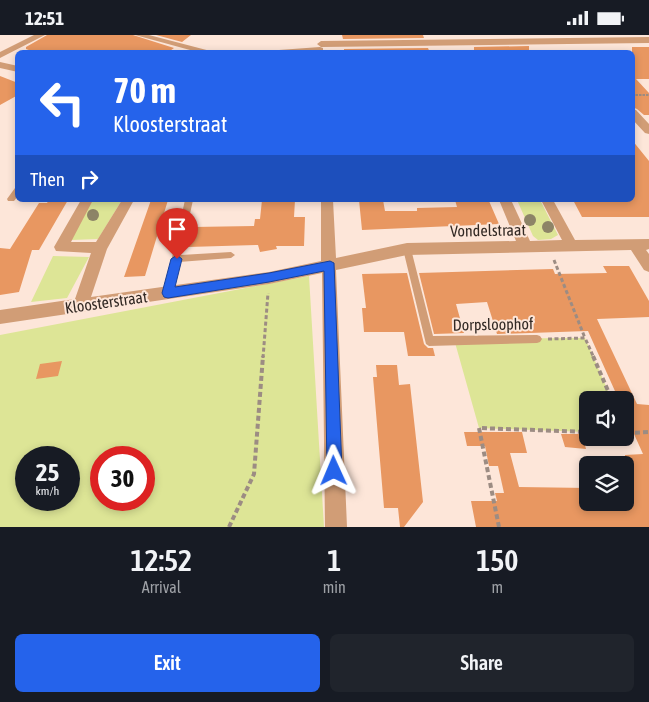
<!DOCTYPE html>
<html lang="en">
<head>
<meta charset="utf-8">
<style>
	body { margin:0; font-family:"Asap Condensed",sans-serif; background:#20242c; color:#f1f3f6; height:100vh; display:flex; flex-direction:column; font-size:19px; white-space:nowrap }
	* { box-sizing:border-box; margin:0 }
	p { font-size:16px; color:#9ea1a6 }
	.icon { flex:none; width:28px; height:28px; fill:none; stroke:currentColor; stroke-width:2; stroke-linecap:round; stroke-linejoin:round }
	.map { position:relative; height:492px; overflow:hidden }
	.drawer { display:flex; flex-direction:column; background:#171b24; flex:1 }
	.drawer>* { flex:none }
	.guide { position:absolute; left:15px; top:15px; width:620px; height:152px; border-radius:8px; box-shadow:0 2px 8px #0003; background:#2563eb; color:#fff; overflow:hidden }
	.controls { position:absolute; left:579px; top:356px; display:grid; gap:10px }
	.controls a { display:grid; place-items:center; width:55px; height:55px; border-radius:8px; background:#171b24; box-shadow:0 2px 8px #0003; font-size:25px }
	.speed { position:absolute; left:15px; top:411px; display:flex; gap:10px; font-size:25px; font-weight:700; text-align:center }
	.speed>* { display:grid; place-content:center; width:65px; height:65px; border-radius:50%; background:#171b24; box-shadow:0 2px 8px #0003; line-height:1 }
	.speed small { font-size:12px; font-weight:400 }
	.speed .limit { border:8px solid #d22; background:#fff; color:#111 }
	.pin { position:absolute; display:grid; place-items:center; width:42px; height:42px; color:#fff; margin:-51px -21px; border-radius:50% 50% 50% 0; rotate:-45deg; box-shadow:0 0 5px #0007 }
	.pin .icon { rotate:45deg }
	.me { position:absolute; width:55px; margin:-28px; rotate:359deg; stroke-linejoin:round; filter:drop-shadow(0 0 4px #0008) }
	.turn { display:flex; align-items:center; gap:18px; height:105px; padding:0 15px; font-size:22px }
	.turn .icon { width:65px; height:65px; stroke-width:2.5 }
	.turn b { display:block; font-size:35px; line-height:42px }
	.then { display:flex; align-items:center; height:48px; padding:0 15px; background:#0003; gap:10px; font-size:19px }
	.eta { display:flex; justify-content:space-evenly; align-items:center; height:85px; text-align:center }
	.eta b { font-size:30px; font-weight:600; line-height:35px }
	.cta { display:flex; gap:10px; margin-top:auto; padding:10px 15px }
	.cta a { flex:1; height:58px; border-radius:8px; background:#2563eb; color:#fff; font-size:20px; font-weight:600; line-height:58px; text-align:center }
	.cta a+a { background:#20242c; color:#f1f3f6 }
	.status { display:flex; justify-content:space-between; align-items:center; height:35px; padding:0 25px; background:#171b24; direction:ltr }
	.status svg { height:14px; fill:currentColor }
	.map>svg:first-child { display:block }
</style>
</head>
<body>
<div class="status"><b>12:51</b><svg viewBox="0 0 49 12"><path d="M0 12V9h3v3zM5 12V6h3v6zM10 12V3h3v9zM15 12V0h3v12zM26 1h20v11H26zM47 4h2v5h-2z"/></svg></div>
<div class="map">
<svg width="649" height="492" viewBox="0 0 649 492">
	<rect width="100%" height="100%" fill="#fde6d9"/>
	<!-- green -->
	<path fill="#dde596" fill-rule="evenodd" d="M90,165H122L98,204L71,205Z
		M517,165H540L558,200L551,204L538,205L533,201Z
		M53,221L89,222L67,263L31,267Z
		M309,241L324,492H0V300ZM26,422H69V465H26ZM101,422H144V465H101Z
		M585,303L612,365H588L587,397L479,393L454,304Z"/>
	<!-- building -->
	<path fill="#e89761" d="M47,0H133L174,13L167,18H37L26,14V12Z
		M156,0H191L182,7Z
		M342,0H423L424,3L343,4Z
		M529,11V18H474V12Z
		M632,12H649V44H636L649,58V80H644L637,74L632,72Z
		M428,13L430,18H344V14Z
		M0,41L18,48V60L0,70Z
		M632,105L649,126V182H582L573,165H632Z
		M49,165H68L39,215H32L19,257L0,260V213L10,214L39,168H47Z
		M151,165H168L145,241L124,242Z
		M262,165H295L294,182H305L304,211H276L277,214L260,217L258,210L188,212L193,192L254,191L255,184H260Z
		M359,165H383L385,176H417V173L457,172L455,165L489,166L499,189L362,195Z
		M603,231H629L649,266V282L597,284L637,369L649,370V492H476L471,466H497L495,458H504L498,431H489L485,411H467L464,397H522L527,418H510L519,452L588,453V468H625V420L643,419L625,379V365H619L588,296L497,299L487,267L456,269L464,298L434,299L419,238L553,234L555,239L607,238Z
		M407,238L424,309L428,313H433L435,321H408L404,297H364L362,273H366L362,239Z
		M62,326L58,341L36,344L40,329Z
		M376,330H397L399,350L410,349L423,467L404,492H400L398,473H384L373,342H377Z
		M561,399H582L586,414L565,412Z"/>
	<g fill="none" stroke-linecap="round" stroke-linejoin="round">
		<!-- path-far2 -->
		<path stroke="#9c8c83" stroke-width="2" stroke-dasharray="2.5 1" stroke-linecap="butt" d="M632,60H649"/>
		<!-- path-far1 -->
		<path stroke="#9c8c83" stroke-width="3" stroke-dasharray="4 2.5" stroke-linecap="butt" d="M554,225L585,303
			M548,304L585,303L594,323
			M263,323L268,258"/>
		<!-- path -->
		<path stroke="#9c8c83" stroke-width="4" stroke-dasharray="5 3" stroke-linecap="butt" d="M593,321L612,365
			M627,398L649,397
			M229,492L254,439L263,321
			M499,492L479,393L588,397"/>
		<!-- service -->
		<path fill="#d19d76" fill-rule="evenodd" d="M15,153H18V161L14,166H8L7,164Z
			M185,165H193L181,220L231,217L235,220L231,223L179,227L172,258L171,261L168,262L165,261L164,258Z
			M407,211L411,214L433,301L537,300L540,301L542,304L540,307L537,308L429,311L426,309L403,214Z"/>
		<!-- minor -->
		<path fill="#d19d76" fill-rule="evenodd" d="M34,0H45L0,23V17Z
			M135,0H149L218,18H201Z
			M649,2V8L321,12L317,9L321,6Z
			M320,12L323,13V17L275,18L279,15Z
			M0,27L18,31V37L0,33Z
			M632,74L636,75L649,89V99L645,98L632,84Z
			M81,165H93L71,207H96L122,165H134L107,214L91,262L269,237L321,226V165H333L336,223L407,208L516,206L499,165H511L530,206L562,205L541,165H553L575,205L649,204V214L646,215L649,219V237L644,235L631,215L407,220L336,235L347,492H325L322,238L269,249L0,289V275L75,264L91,218L56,216L54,212Z"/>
	</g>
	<!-- trees -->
	<g fill="#8d8467">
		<circle cx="93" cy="180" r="6"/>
		<circle cx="530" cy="185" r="6"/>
		<circle cx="548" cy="192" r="6"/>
	</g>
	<!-- route -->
	<path fill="#2563eb" stroke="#184099" d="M177,220L182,224L175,252L269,238L330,226L334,228L342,436L340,441L334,443L329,441L327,436L324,236L269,247L168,263L164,262L162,258L171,224Z"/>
	<g text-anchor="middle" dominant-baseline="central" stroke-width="4" stroke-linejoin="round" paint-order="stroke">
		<!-- street labels -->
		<g font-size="16" fill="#322924" stroke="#fde6d9">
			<text transform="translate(488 195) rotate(-1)">Vondelstraat</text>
			<text transform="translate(106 267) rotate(-8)">Kloosterstraat</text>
			<text transform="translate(493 289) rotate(-1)">Dorpsloophof</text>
		</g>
	</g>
</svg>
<div class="controls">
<a><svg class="icon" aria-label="sound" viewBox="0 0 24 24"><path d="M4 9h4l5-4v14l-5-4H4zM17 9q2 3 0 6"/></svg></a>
<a><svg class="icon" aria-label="layers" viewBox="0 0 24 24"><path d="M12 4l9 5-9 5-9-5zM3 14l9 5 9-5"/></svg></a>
</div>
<div class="speed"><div>25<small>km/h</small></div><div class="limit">30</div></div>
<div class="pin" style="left:177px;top:224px;background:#d93025"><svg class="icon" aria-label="arrive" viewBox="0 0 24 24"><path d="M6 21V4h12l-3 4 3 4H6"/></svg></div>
<svg class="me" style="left:334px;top:436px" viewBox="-20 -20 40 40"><path d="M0-17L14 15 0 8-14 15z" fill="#2563eb" stroke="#fff" stroke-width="4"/></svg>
<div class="guide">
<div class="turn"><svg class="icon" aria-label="left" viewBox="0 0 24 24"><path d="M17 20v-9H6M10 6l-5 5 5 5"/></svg><div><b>70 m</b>Kloosterstraat</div></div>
<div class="then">Then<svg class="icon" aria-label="right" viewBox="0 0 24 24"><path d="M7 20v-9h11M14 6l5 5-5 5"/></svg></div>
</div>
</div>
<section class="drawer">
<div class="eta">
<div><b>12:52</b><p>Arrival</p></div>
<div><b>1</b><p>min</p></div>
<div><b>150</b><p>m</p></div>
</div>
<div class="cta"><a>Exit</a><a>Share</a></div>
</section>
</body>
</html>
